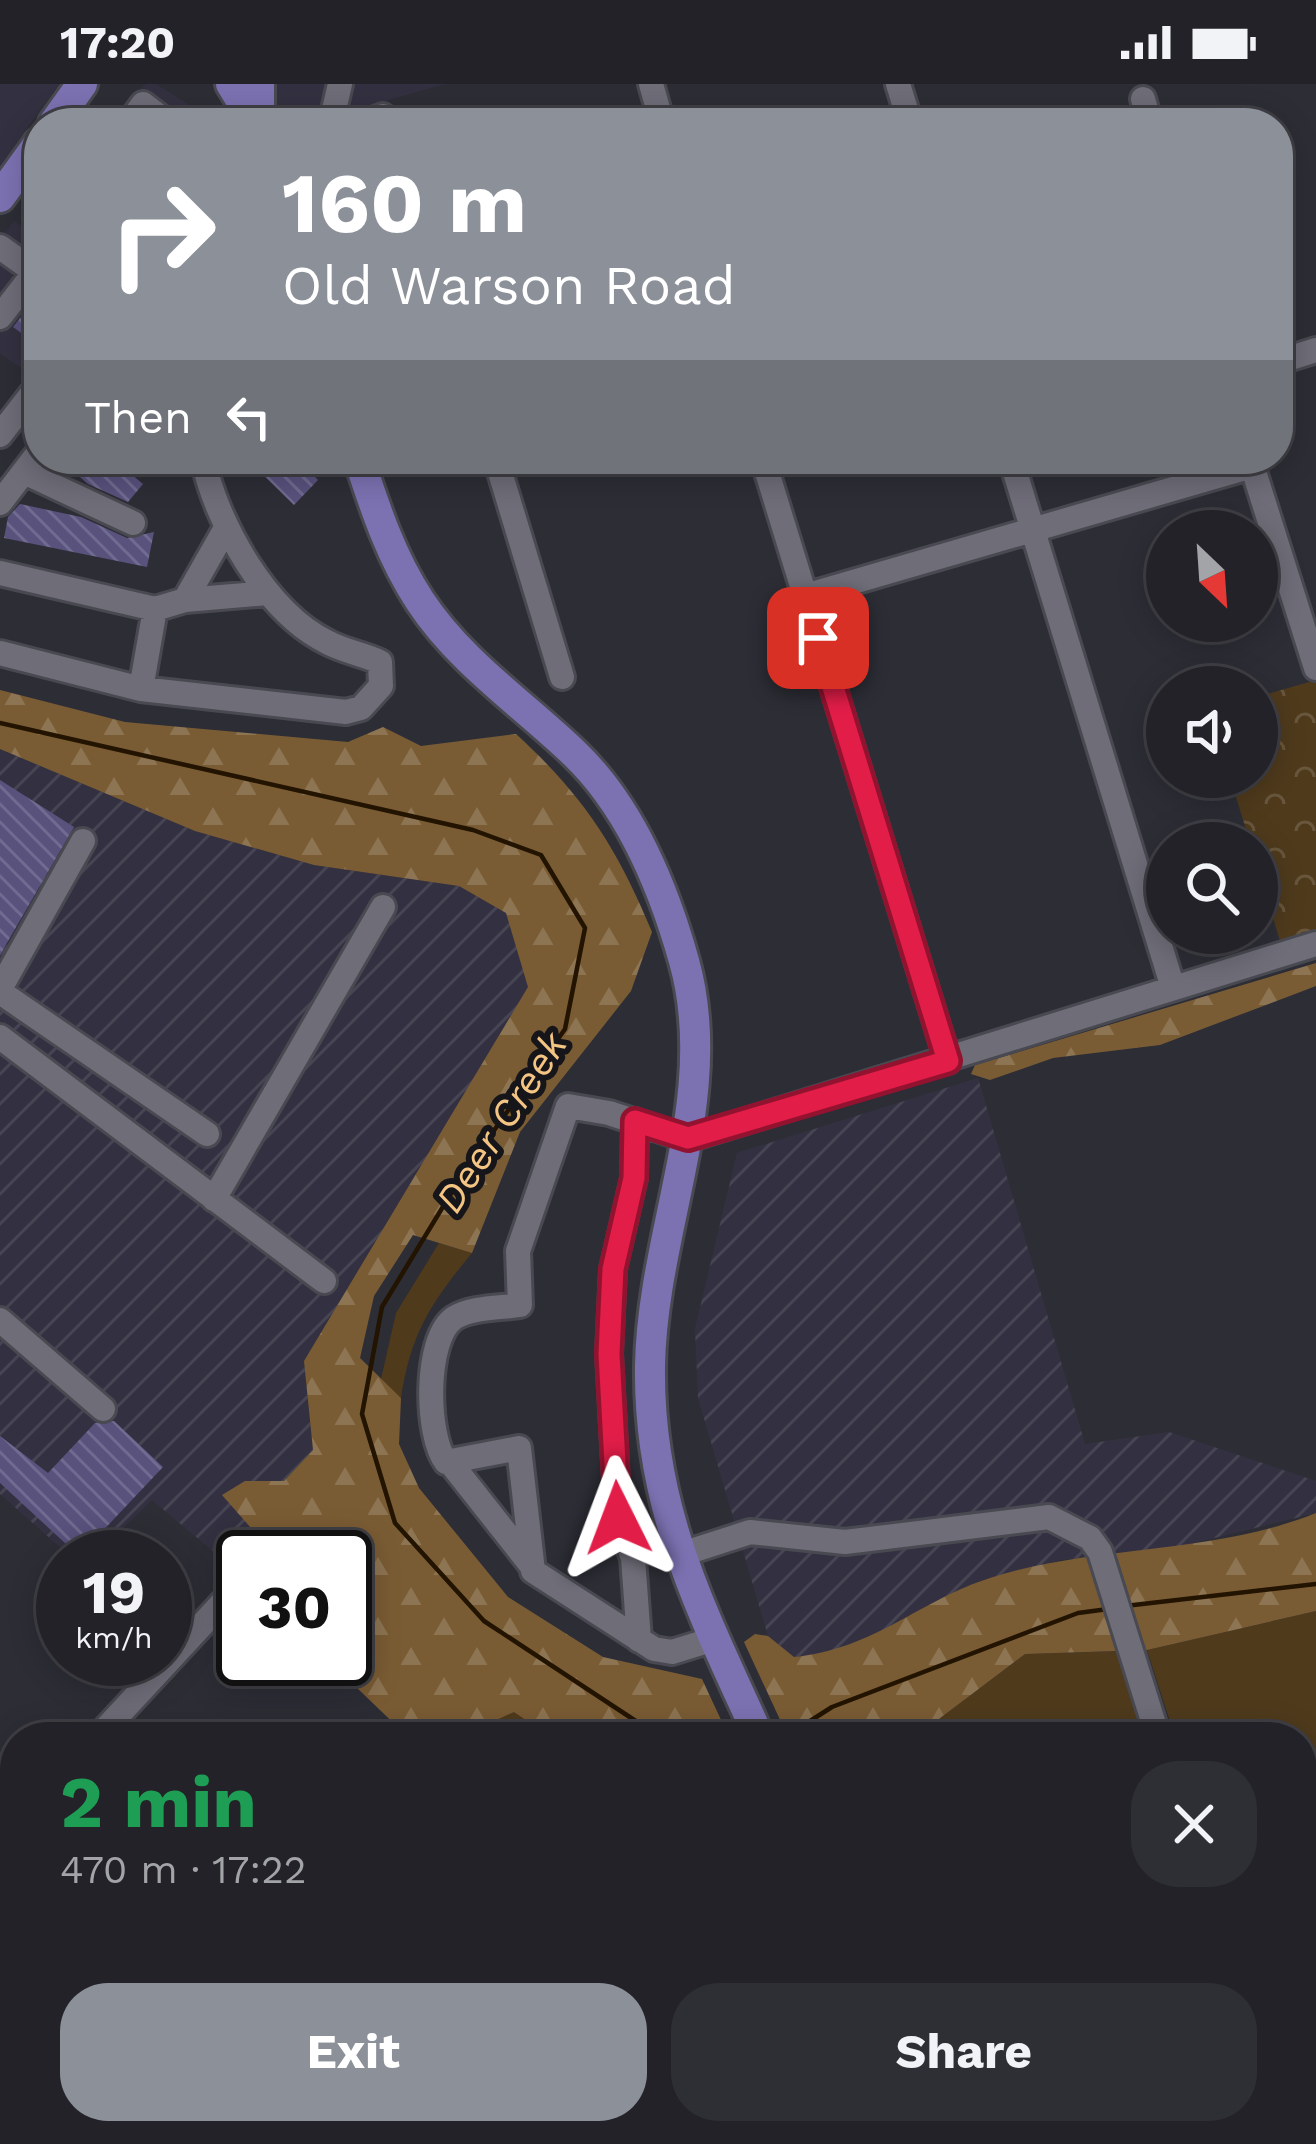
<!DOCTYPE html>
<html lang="en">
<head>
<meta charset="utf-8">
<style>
	body { margin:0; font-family:"Work Sans",sans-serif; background:#2e2f34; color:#f1f3f6; height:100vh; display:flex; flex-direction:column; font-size:45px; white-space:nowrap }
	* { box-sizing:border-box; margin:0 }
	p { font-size:39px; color:#a2a4a8 }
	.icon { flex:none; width:66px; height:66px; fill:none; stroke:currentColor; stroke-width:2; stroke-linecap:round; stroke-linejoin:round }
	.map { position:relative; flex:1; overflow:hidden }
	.sheet { position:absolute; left:0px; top:1638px; width:1317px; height:423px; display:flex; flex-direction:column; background:#222228; border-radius:48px 48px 0 0; box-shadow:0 6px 30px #0003,0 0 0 3px #3f3f45 }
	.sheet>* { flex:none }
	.banner { position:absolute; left:24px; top:24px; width:1269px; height:366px; border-radius:48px; box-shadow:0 6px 30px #0003,0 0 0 3px #3f3f45; background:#8c9099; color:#fff; overflow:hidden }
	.needle { width:78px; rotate:155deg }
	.tools { position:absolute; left:1146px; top:426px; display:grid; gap:24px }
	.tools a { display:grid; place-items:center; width:132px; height:132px; border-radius:50%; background:#222228; box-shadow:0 6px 30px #0003,0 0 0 3px #3f3f45; font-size:60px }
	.speed { position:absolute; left:36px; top:1446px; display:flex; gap:24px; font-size:60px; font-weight:700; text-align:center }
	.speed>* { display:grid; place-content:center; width:156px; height:156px; border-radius:50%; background:#222228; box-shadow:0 6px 30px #0003,0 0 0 3px #3f3f45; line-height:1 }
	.speed small { font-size:30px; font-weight:400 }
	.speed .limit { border:6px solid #111; border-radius:18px; background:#fff; color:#111 }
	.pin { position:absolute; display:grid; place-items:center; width:102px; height:102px; color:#fff; margin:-51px; border-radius:24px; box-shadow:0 6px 18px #0006 }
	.me { position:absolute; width:132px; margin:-66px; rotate:357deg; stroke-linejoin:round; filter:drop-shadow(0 0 9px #0008) }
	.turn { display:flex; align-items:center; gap:42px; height:252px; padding:0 60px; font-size:54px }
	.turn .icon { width:156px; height:156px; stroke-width:2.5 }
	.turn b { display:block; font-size:84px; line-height:102px }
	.then { display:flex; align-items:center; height:114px; padding:0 60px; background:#0003; gap:24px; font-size:45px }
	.round { display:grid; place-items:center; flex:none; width:126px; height:126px; border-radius:48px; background:#2e2f34 }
	.headline { display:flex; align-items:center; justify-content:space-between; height:204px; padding:0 60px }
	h1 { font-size:72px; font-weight:700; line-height:90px; color:#1e9e55 }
	.button { display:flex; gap:24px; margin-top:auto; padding:24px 60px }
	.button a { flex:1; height:138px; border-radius:48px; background:#8c9099; color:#fff; font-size:48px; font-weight:700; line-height:138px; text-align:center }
	.button a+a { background:#2e2f34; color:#f1f3f6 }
	.status { display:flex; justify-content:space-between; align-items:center; height:84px; padding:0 60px; background:#222228; direction:ltr }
	.status svg { height:33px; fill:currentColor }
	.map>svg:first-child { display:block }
</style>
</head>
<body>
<div class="status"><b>17:20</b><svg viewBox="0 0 49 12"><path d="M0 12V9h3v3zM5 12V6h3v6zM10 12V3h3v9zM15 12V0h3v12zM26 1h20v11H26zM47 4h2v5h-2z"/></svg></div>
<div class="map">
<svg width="1316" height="2060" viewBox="0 0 1316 2060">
	<defs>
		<pattern id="industrial-furrows" width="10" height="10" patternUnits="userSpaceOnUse" patternTransform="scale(3)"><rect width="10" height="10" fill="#333141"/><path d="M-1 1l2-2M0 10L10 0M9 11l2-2" fill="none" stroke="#474554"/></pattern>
		<pattern id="forest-firs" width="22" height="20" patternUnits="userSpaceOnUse" patternTransform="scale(3)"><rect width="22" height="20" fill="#7a5c34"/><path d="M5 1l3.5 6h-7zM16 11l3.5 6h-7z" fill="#8d7452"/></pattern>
		<pattern id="park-crowns" width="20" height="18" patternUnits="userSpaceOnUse" patternTransform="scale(3)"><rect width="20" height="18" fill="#4f3a1c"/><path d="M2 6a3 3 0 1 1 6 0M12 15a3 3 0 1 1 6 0" fill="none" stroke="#68573d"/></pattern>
		<pattern id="building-back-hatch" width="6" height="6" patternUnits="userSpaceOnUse" patternTransform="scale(3)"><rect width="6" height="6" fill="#58527d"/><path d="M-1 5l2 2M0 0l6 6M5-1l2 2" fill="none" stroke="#706b90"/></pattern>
	</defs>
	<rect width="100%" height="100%" fill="#2d2d36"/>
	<!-- built -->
	<path fill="#333141" d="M0,0H59L0,82Z
		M146,0H156L218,39H107Z
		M268,0H445L367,22L345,39H280Z
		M14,137L39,153V295L0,270V156Z"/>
	<!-- industrial -->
	<path fill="url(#industrial-furrows)" d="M0,665L195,747L314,781L459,802L506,829L529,903L304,1277L313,1366L284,1397H245L258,1452L232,1483L152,1416L93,1473H71L0,1410Z
		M978,994L1085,1360L1169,1348L1316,1397V1429L1170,1465L1061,1476L986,1495L900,1541L828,1570L794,1573L768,1552L698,1314L695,1245L737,1069Z"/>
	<!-- green -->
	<path fill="#4f3a1c" d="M439,1159L472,1169C430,1220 411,1249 401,1314L381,1295L396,1229Z
		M1316,1527V1874H1302V1653H1175L1147,1566Z
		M1120,1567L1148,1653H933L935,1638L1025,1570Z
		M515,1627L551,1653H459L464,1650Z"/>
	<!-- forest -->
	<path fill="url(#forest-firs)" d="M0,606L125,638L348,658L383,643L421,662L516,650C584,712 617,764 652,848L631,907L520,1048L472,1169L413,1151L374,1212L360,1274L401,1314L399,1360L419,1404L508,1513L603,1573L702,1595L729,1653H551L514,1628L459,1653H408L327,1575H345V1473H243V1494L232,1483L258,1452L222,1411L245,1397H284L313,1366L304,1277L528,903L506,829L459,802L314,781L195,747L0,665Z
		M1316,879V902L1160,961L1053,974L990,996L971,990L975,981Z
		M1316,1429V1527L1147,1566L1025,1570L935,1638L933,1653H788L744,1558L755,1550L768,1552L794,1573C875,1565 920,1516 990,1494C1096,1460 1212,1471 1316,1429Z"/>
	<!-- park -->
	<path fill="url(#park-crowns)" d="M1316,596V857L1283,867L1257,781V759H1250L1230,693H1257V613Z"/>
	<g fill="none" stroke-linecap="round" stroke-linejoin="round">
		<!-- stream -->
		<path stroke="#231401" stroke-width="4.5" d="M0,639L473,746L541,771L585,844L565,945L458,1098L382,1223L362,1330L395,1439L484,1537L660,1653
			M1125,1522L1316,1500
			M785,1653L832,1623L1078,1529L1108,1525"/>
	</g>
	<!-- building -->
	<path fill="url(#building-back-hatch)" d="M39,210V245L31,256L13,243Z
		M59,375H113L143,400L128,418L88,400Z
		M247,375H297L318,396L294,421Z
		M20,420L81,433L127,454L154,448L147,483L4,454L8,433Z
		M0,696L74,743L0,871Z
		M114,1337L163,1383L79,1472L0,1399V1352L48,1389L95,1339Z"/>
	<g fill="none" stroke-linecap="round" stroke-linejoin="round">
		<defs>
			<path id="minor" d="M651,0L662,39
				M898,0L910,39
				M1143,15L1150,39
				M129,39L143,20L168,39
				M331,39L340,0
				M364,39L383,32L392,39
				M16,92L39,106
				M0,163L28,183L31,193L0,233
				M1278,278L1316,266
				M0,351L34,307
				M496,375L562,593
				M763,375L948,977
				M1011,375L1173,904
				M1250,375L1316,584
				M24,388L133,439
				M0,419L39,368
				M0,489L155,525L185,516L226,444
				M805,512L1252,382
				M185,516L268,509
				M0,569L141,605L155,525
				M141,605L346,628L361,624L381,602L380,578C363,570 343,567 327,558C266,528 216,438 203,375
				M0,905L83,757
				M0,908L207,1050
				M0,953L324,1197
				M635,1037L634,1094L613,1185L609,1270L618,1434L633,1474L639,1556
				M214,1115L383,823
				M0,1236L103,1325
				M449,1377L531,1481
				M679,1471L750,1448L845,1458L1049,1433L1090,1454L1100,1468L1158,1653
				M714,1555L672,1568L654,1565L533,1487L519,1364L446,1378C426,1352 424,1255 454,1234C471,1223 501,1224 520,1221L518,1167L568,1022L609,1029L688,1055L1316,860
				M98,1653L237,1503
				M0,1759L15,1743
				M0,1846L15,1853
				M141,2046L146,2060
				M453,2046L458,2060
				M994,2046L1000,2060
				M1279,2046L1283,2060
				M516,2060L560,2046"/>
			<path id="major" d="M231,0L255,39
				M54,39L82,0
				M259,39V0
				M0,113L39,59
				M359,375C375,424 391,473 420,517C460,578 523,620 575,670C631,724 663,802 684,877C722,1012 652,1147 650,1282C648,1425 702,1527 759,1653
				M940,2046L947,2060"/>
		</defs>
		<!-- minor casing -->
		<use href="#minor" stroke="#494951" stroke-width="30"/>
		<!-- major casing -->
		<use href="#major" stroke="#494951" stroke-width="36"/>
		<!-- minor -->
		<use href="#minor" stroke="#6e6d78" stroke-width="24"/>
		<!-- major -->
		<use href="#major" stroke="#7c72b2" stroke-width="30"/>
	</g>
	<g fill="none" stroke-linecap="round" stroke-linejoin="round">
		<defs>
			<path id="route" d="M618,1434L609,1270L613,1185L634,1094L635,1037L688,1054L948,977L818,554"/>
		</defs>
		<!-- route casing -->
		<use href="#route" stroke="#92132f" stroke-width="30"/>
		<!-- route -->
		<use href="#route" stroke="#e11d48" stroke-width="21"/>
	</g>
	<g text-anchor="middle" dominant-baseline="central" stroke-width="12" stroke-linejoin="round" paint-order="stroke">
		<!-- water labels -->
		<g font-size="39" font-style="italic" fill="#f4c483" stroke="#16151a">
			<text transform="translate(501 1038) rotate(-57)">Deer Creek</text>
		</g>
	</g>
</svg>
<div class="tools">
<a><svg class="needle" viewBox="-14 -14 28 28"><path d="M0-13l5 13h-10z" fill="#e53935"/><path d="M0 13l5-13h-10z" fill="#a2a4a8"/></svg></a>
<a><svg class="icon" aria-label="sound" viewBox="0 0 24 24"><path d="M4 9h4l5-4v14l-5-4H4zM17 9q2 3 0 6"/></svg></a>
<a><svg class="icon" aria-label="search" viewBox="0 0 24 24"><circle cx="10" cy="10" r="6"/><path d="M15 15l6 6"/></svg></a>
</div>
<div class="speed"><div>19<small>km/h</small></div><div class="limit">30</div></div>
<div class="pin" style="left:818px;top:554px;background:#d93025"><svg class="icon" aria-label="arrive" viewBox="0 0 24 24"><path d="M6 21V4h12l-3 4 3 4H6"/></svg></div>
<svg class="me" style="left:618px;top:1434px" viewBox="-20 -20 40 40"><path d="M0-17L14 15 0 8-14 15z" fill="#e11d48" stroke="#fff" stroke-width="4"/></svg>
<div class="banner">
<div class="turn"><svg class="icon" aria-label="right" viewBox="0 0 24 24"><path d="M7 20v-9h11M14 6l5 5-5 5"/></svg><div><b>160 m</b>Old Warson Road</div></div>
<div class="then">Then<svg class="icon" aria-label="left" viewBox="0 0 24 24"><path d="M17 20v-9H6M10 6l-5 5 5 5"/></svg></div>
</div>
<section class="sheet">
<div class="headline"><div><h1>2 min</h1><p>470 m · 17:22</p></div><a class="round"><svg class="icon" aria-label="close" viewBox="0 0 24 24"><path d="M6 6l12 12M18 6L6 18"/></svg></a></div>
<div class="button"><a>Exit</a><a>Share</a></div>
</section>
</div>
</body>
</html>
